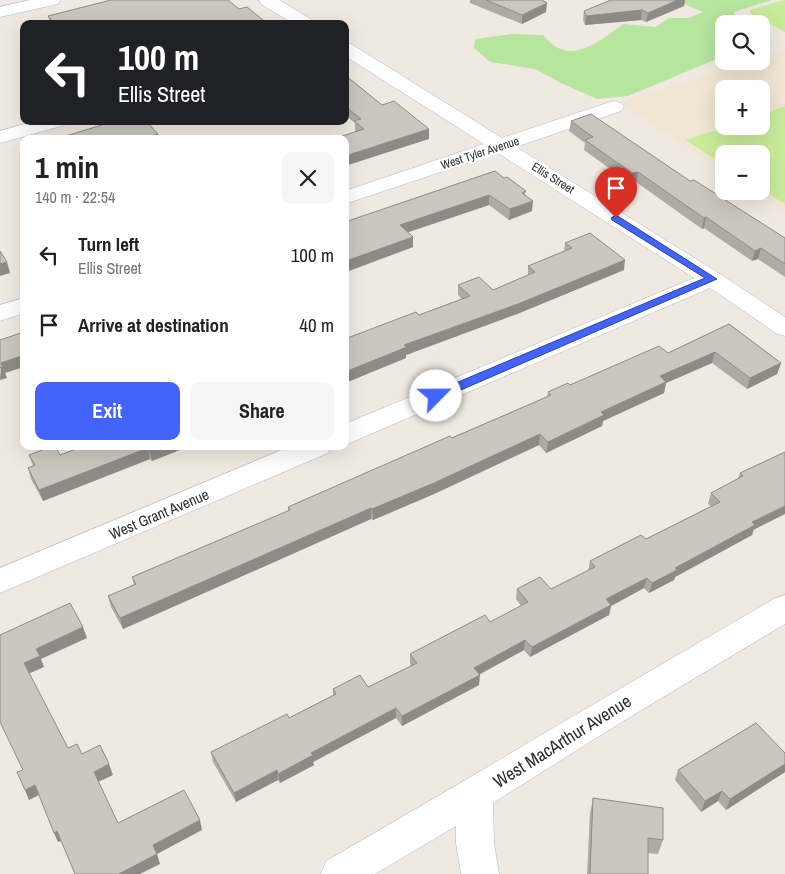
<!DOCTYPE html>
<html lang="en">
<head>
<meta charset="utf-8">
<style>
	body { margin:0; font-family:"Archivo Narrow",sans-serif; background:#f6f6f6; color:#222; height:100vh; display:flex; flex-direction:column; font-size:19px; white-space:nowrap }
	* { box-sizing:border-box; margin:0 }
	p { font-size:16px; color:#767676 }
	.icon { flex:none; width:28px; height:28px; fill:none; stroke:currentColor; stroke-width:2; stroke-linecap:round; stroke-linejoin:round }
	.map { position:relative; flex:1; overflow:hidden }
	.details { position:absolute; left:20px; top:135px; width:329px; height:315px; display:flex; flex-direction:column; background:#fff; border-radius:10px; box-shadow:0 5px 20px #0002 }
	.details>* { flex:none }
	.guide { position:absolute; left:20px; top:20px; width:329px; height:105px; border-radius:10px; box-shadow:0 5px 20px #0002; background:#202124; color:#fff; overflow:hidden }
	.buttons { position:absolute; left:715px; top:15px; display:grid; gap:10px }
	.buttons a { display:grid; place-items:center; width:55px; height:55px; border-radius:10px; background:#fff; box-shadow:0 5px 20px #0002; font-size:25px }
	.pin { position:absolute; display:grid; place-items:center; width:42px; height:42px; color:#fff; margin:-51px -21px; border-radius:50% 50% 50% 0; rotate:-45deg; box-shadow:0 0 5px #0007 }
	.pin .icon { rotate:45deg }
	.me { position:absolute; width:55px; margin:-28px; rotate:67deg; stroke-linejoin:round; filter:drop-shadow(0 0 4px #0008) }
	.turn { display:flex; align-items:center; gap:18px; height:105px; padding:0 15px; font-size:22px }
	.turn .icon { width:65px; height:65px; stroke-width:2.5 }
	.turn b { display:block; font-size:35px; line-height:42px }
	.round { display:grid; place-items:center; flex:none; width:52px; height:52px; border-radius:10px; background:#f6f6f6 }
	.summary { display:flex; align-items:center; justify-content:space-between; height:85px; padding:0 15px }
	h1 { font-size:30px; font-weight:800; line-height:38px }
	.cta { display:flex; gap:10px; margin-top:auto; padding:10px 15px }
	.cta a { flex:1; height:58px; border-radius:10px; background:#4264fb; color:#fff; font-size:20px; font-weight:800; line-height:58px; text-align:center }
	.cta a+a { background:#f6f6f6; color:#222 }
	ul { padding:0; list-style:none }
	li { display:flex; align-items:center; gap:15px; height:70px; padding:0 15px }
	li div { flex:1 }
	li b { display:block; font-size:19px }
	li em { font-style:normal }
	.map>svg:first-child { display:block }
</style>
</head>
<body>
<div class="map">
<svg width="785" height="874" viewBox="0 0 785 874">
	<rect width="100%" height="100%" fill="#efe9e1"/>
	<!-- education -->
	<path fill="#f0e6d1" fill-rule="evenodd" d="M785,51V211L755,191H761V154H724V171L619,102L752,61H761V58ZM724,89H761V126H724Z"/>
	<!-- green -->
	<path fill="#b6e59e" d="M675,0H772L734,12L737,18L749,24H724V56L628,96L597,99L561,83L535,69L490,62L474,48L475,39L512,34L543,35C547,39 553,46 558,48C580,59 607,36 623,24L656,27L669,18H689L703,12Z"/>
	<!-- pitch -->
	<path fill="#c9ec9a" d="M785,0V32L751,14L750,11L752,9Z
		M785,106V204L761,189V154H724V165L686,140L728,126H761V115Z"/>
	<g fill="none" stroke-linecap="round" stroke-linejoin="round">
		<defs>
			<path id="minor" d="M30,0H60L58,4L0,17V7Z
				M259,0H279L312,20L314,24H294L261,4Z
				M345,43L351,44L502,138L607,103L614,101L621,103L624,107L621,111L516,147L720,274L785,317V336L776,333L710,288L345,445V424L694,278L498,153L345,204V191L484,144L345,56Z
				M35,121H68L65,125L0,143V131Z
				M24,298V313L0,321V305Z
				M291,446H332L328,453L0,593V568Z
				M785,595V624L620,723L493,803L494,843L499,874H461L456,843V826L375,874H321L326,861C476,775 624,685 774,599Z"/>
		</defs>
		<!-- minor casing -->
		<use href="#minor" stroke="#b4b7c1" stroke-width="1"/>
		<!-- minor -->
		<use href="#minor" fill="#fff" fill-rule="evenodd"/>
	</g>
	<!-- wall -->
	<path fill="#afaba4" d="M470,0H542L546,12L522,24L470,3Z
		M611,0H685L684,6L646,22L641,20L585,25L583,20L584,11Z
		M239,9L268,24H50L48,16Z
		M345,75L382,105L429,139L356,132L355,131V123L345,115Z
		M571,121L690,181L785,238V277L758,259L752,261L704,228L702,229L636,182L631,184L584,150L585,143L569,131Z
		M504,178L526,191L525,195L532,211L509,220L489,205L408,232L413,247L346,272L345,271V222Z
		M565,243L624,270L517,314L406,355V358L345,383L419,315L462,299L458,295V285L493,290L528,275V266L564,252Z
		M729,324L781,363L777,374L747,389L712,363L666,383L664,393L603,421L602,426L546,453L539,445L434,494L373,520L371,519L123,629L111,607L108,596L134,585L132,577L288,511V507L519,409L547,397L548,392L668,353Z
		M84,446L182,449L152,461L150,459L43,501L31,479L28,468L33,466L29,455H60Z
		M785,452L752,535L675,577L674,580L649,593L644,588L611,606L609,615L530,657L524,650L479,674V685L402,726L396,718L313,762L314,765L280,783L278,780L236,802L213,762L211,752L289,718L333,696V689L368,687L411,666L410,664V654L490,622L521,606L516,599L517,589H551L588,571L590,561L646,539L711,506L708,504L711,493L738,479L740,473Z
		M785,753V772L726,810L718,801L701,812L675,780L678,770Z
		M593,798L663,840L658,854L648,853V874H587L590,813Z"/>
	<!-- shaded-wall -->
	<path fill="#8e8b86" d="M678,0H685L684,6L646,22L648,13Z
		M547,3L546,12L522,24V15Z
		M642,10L641,20L585,25L586,16Z
		M221,121H232L221,124Z
		M429,129V139L345,166V156Z
		M158,134V139H142Z
		M638,172L636,182L631,184L632,173Z
		M489,195V205L400,235V225Z
		M533,201L532,211L509,220L510,209Z
		M706,217L704,228L702,229L704,218Z
		M413,237V247L346,272V261Z
		M761,248L758,259L752,261L755,251Z
		M625,260L624,270L517,314L406,355V358L345,383V372L404,345Z
		M7,262L10,273L0,276V264Z
		M715,352L712,363L666,383L664,393L603,421L602,426L546,453L548,442L601,412L660,376Z
		M24,355V367L5,373L7,378L0,380L1,363Z
		M781,363L777,374L747,389L750,378Z
		M540,434L539,445L434,494L373,520L372,509Z
		M158,446H181L182,449L152,461L149,450Z
		M148,448L150,459L43,501L39,490Z
		M785,506V514L753,530L752,535L675,577L674,580L649,593L652,583L675,568L752,522Z
		M371,508V519L123,629L120,618Z
		M647,578L644,588L611,606L609,615L530,657L532,647L606,599Z
		M83,627L87,638L41,659L44,667L28,674L24,663L36,649Z
		M525,640L524,650L473,678L474,668Z
		M480,675L479,685L402,726V716Z
		M396,708V718L313,762L314,765L280,783L278,774L311,753Z
		M109,764L113,775L98,782L94,772Z
		M785,764V772L726,810L730,799Z
		M277,770L278,780L236,802L234,793Z
		M35,785L39,795L29,800L25,790Z
		M722,791L718,801L701,812L705,801Z
		M200,820L202,830L157,854L160,864L140,874H119L153,845Z
		M57,831L61,841L58,842L54,833Z"/>
	<!-- building -->
	<path fill="#cbc7bf" stroke="#8e8b86" d="M111,0H228L239,9L247,7L268,24H55L48,16Z
		M486,0H542L547,3L522,15Z
		M611,0H678L648,13L642,10L586,16L584,11Z
		M345,75L382,105L394,101L429,129L345,156V139H333L364,129L354,121L361,119L345,106Z
		M591,114L690,181L694,180L785,238V264L761,248L755,251L706,217L704,218L638,172L632,173L585,140L593,137L571,121Z
		M115,121H146L158,134L142,139H56Z
		M495,171L504,178L507,177L526,191L522,193L533,201L510,209L489,195L400,225L413,237L346,261H345V222Z
		M590,233L625,260L518,304L404,345L407,347L345,372V339L416,312L419,315L470,296L458,285L479,277L493,290L535,272L528,266L572,248L565,243Z
		M0,251L7,262L0,264Z
		M729,324L781,363L750,378L715,352L660,376L666,382L601,412L604,415L548,442L540,434L434,483L372,509L371,508L120,618L108,596L136,584L132,577L290,510L288,507L450,436L452,438L519,409L551,395L548,392L568,383L570,385L659,346L668,353Z
		M24,332V355L1,363L3,367L0,368V340Z
		M53,446H55L60,455L84,446H158L149,450L148,448L39,490L28,468L35,465L29,455Z
		M785,452V506L752,522L755,525L675,568L677,570L652,583L647,578L606,599L611,605L532,647L525,640L474,668L480,675L402,716L396,708L311,753L313,755L278,774L277,770L234,793L211,752L287,714L289,718L336,694L333,689L360,675L368,687L417,663L410,654L485,615L490,622L528,602L517,589L540,577L551,589L595,567L590,561L641,535L646,539L720,502L711,493L743,476L740,473Z
		M70,603L83,627L36,649L40,656L24,663L68,748L77,744L82,754L100,745L109,764L94,772L118,823L184,790L200,820L153,845L157,854L119,874H75L57,831L54,833L35,785L25,790L17,772L23,770L0,722V635Z
		M756,723L785,753V764L730,799L722,791L705,801L678,770Z
		M593,798L663,808V840L648,838V874H590Z"/>
	<!-- route -->
	<path fill="#4264fb" stroke="#2b41a3" d="M616,215L717,279L440,399H432L431,396L432,393L705,278L612,220L611,218Z"/>
	<g text-anchor="middle" dominant-baseline="central" stroke-width="5" stroke-linejoin="round" paint-order="stroke">
		<!-- far-street labels -->
		<g font-size="12" fill="#2e2e2e" stroke="#fff">
			<text transform="translate(480 153) rotate(-18)">West Tyler Avenue</text>
			<text transform="translate(553 178) rotate(32)">Ellis Street</text>
		</g>
		<!-- street labels -->
		<g font-size="15" fill="#2e2e2e" stroke="#fff">
			<text transform="translate(159 514) rotate(-23)">West Grant Avenue</text>
		</g>
		<!-- near-street labels -->
		<g font-size="18" fill="#2e2e2e" stroke="#fff">
			<text transform="translate(562 741) rotate(-32)">West MacArthur Avenue</text>
		</g>
	</g>
</svg>
<div class="buttons">
<a><svg class="icon" aria-label="search" viewBox="0 0 24 24"><circle cx="10" cy="10" r="6"/><path d="M15 15l6 6"/></svg></a>
<a>+</a>
<a>−</a>
</div>
<div class="pin" style="left:616px;top:218px;background:#d93025"><svg class="icon" aria-label="arrive" viewBox="0 0 24 24"><path d="M6 21V4h12l-3 4 3 4H6"/></svg></div>
<svg class="me" style="left:436px;top:396px" viewBox="-20 -20 40 40"><circle r="19" fill="#fff"/><path d="M0-13L10 11 0 6-10 11z" fill="#4264fb"/></svg>
<div class="guide">
<div class="turn"><svg class="icon" aria-label="left" viewBox="0 0 24 24"><path d="M17 20v-9H6M10 6l-5 5 5 5"/></svg><div><b>100 m</b>Ellis Street</div></div>
</div>
<section class="details">
<div class="summary"><div><h1>1 min</h1><p>140 m · 22:54</p></div><a class="round"><svg class="icon" aria-label="close" viewBox="0 0 24 24"><path d="M6 6l12 12M18 6L6 18"/></svg></a></div>
<ul>
<li><svg class="icon" aria-label="left" viewBox="0 0 24 24"><path d="M17 20v-9H6M10 6l-5 5 5 5"/></svg><div><b>Turn left</b><p>Ellis Street</p></div><em>100 m</em></li>
<li><svg class="icon" aria-label="arrive" viewBox="0 0 24 24"><path d="M6 21V4h12l-3 4 3 4H6"/></svg><div><b>Arrive at destination</b></div><em>40 m</em></li>
</ul>
<div class="cta"><a>Exit</a><a>Share</a></div>
</section>
</div>
</body>
</html>
